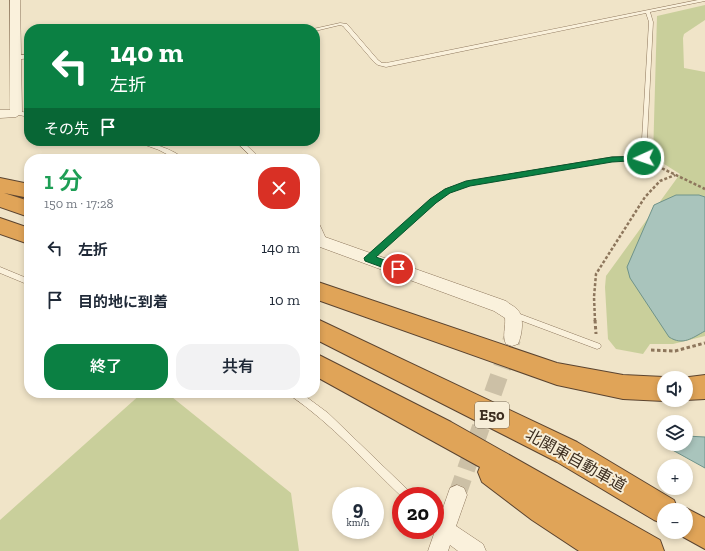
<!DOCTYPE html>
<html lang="ja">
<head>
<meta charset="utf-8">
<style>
	body { margin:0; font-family:"Zilla Slab","Noto Sans JP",serif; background:#f2f2f3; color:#1f2937; height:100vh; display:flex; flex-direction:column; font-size:15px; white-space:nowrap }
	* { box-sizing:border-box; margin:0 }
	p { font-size:13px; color:#747a83 }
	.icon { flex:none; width:22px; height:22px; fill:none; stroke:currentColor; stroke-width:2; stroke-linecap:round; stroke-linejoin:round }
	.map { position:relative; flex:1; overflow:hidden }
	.details { position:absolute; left:24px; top:154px; width:296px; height:244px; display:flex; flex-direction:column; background:#fff; border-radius:16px; box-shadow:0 2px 6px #0003 }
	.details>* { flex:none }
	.top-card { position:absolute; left:24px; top:24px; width:296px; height:122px; border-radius:16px; box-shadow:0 2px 6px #0003; background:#0b8043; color:#fff; overflow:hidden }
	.controls { position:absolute; left:657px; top:371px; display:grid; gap:8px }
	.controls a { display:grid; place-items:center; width:36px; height:36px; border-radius:50%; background:#fff; box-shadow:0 2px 6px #0003; font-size:20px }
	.speed { position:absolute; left:332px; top:487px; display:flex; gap:8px; font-size:20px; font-weight:700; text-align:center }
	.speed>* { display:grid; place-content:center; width:52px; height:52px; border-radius:50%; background:#fff; box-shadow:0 2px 6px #0003; line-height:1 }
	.speed small { font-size:10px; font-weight:400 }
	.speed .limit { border:6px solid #d22; background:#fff; color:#111 }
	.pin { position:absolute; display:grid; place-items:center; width:34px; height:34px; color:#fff; margin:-17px; border:2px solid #fff; border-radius:50%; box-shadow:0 1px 4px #0007 }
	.me { position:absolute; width:44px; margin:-22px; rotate:267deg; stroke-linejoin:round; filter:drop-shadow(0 0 3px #0008) }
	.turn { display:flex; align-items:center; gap:14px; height:84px; padding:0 20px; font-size:18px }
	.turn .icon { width:52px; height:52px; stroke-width:2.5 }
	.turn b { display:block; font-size:28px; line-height:34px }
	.then { display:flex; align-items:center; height:38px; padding:0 20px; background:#0003; gap:8px; font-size:15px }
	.round { display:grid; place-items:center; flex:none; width:42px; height:42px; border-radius:16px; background:#f2f2f3 }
	.overview { display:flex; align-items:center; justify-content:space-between; height:68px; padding:0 20px }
	h1 { font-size:24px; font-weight:600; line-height:30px; color:#1e9e55 }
	.primary-button { display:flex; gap:8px; margin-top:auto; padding:8px 20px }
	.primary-button a { flex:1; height:46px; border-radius:16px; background:#0b8043; color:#fff; font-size:16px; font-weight:600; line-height:46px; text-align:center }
	.primary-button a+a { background:#f2f2f3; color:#1f2937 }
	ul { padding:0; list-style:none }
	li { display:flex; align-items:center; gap:12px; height:52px; padding:0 20px }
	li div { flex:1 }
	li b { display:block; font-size:15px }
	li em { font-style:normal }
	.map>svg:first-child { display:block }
</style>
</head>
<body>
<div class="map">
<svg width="705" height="551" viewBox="0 0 705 551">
	<rect width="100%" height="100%" fill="#f0e4c8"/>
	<!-- green -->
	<path fill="#c9cf9b" d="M705,5V20L684,34L683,38L684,68L705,72V336L673,344H650L643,354L616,349L608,339L605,287L606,276L680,174L653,157L657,16Z
		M142,393H167L291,493L299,551H0V520Z"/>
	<!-- water -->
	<path fill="#a9c4bc" stroke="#6f938a" d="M676,195H699L705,197V331C692,338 683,346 669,337L630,278L627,267L654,205Z
		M686,436L705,437V468L667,447V444H686Z"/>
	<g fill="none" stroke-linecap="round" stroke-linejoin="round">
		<!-- street-tunnel -->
		<path stroke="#ccc0a6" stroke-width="18" stroke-dasharray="18 9" stroke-linecap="butt" d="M457,495L512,339"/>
		<defs>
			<path id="lane" d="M698,0H705V1L650,12L653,22L646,159L612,161L470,185L449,193L435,203L371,260H367L366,258L367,256L431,199L445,189L469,181L612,157L641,156L649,22L646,13L386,67L378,65L374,62L343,26L340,25L315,31V29H313L340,23L347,24L378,60L382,63H386Z
				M29,54V58L15,60L12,58L15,56Z
				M16,111L29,113V117L14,114L13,113Z
				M136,141C149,141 175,150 184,159H176L159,150L137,142Z
				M235,141H242L261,159H254Z
				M315,219H317L328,243L327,245L325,246L315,243V237L320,239L315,228Z
				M0,267L29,279V285L0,273Z
				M512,311L600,344L601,346L600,348L597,349L509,316L508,314L509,312Z
				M290,393H301L328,413L411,493L413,496H401C365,462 332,424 291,396Z"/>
			<path id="street" d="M10,0H20L22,113L16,117L0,118V110H10Z
				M325,237L506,301C509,304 514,306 517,309C525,317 522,335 518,344L512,346L506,344C502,336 506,327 505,318L494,311L320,247L318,243L320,239Z
				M457,485L464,488L467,495L456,526L483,544L486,551H458L450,545L448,551H428L450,488Z"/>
			<path id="highway" d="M0,178L29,184V198L4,193L29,201V217L0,207Z
				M0,218L29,228V244L0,234Z
				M315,281L557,363L623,375L664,377L666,378H664V400H666L664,401L623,399L557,385L315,299Z
				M315,318L577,442L674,500L678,510H664V524L654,520L557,462L315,339Z
				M315,353L451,422L660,540L664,551H579L532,520L482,482L478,472L480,467L315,376Z
				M705,375V399L686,400V378H681Z
				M686,508L705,518V549L676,533L686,532V510H682Z"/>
		</defs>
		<!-- lane casing -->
		<use href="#lane" stroke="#8d765c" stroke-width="1"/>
		<!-- street casing -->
		<use href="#street" stroke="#8d765c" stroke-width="1"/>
		<!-- highway casing -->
		<use href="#highway" stroke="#5b4430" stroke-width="2"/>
		<!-- path-far1 -->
		<path stroke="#8d765c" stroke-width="2.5" stroke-dasharray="3 2" stroke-linecap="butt" d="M653,164L705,189
			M595,321L594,297L596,274L645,197L660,181L675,175"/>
		<!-- path -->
		<path stroke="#8d765c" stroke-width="3" stroke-dasharray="3.5 2.5" stroke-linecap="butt" d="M595,320L596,334
			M651,350L675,351L705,343"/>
		<!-- lane -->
		<use href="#lane" fill="#faf1dc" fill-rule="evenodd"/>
		<!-- street -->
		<use href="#street" fill="#faf1dc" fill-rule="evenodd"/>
		<!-- highway -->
		<use href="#highway" fill="#e0a458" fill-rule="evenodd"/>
	</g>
	<!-- route -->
	<path fill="#0b8043" stroke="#07532c" d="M644,156H646V160L612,162L470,186L450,193L436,203L376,257L401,266V272L398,273L365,261L364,258L430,199L445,189L466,181L612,157Z"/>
	<g text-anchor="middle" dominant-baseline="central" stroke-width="4" stroke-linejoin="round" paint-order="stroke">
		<!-- shield labels -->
		<rect fill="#f7eed8" stroke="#756857" stroke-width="1" x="475" y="402" width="34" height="26" rx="3"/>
		<g font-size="15" font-weight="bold" fill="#3d2e20">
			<text x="492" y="415">E50</text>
		</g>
		<!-- street labels -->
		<g font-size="16" fill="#3d2e20" stroke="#f7eed8">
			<text transform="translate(576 460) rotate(29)">北関東自動車道</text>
		</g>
	</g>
</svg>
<div class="controls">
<a><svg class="icon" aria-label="sound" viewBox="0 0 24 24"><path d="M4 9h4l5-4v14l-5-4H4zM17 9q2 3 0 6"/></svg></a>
<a><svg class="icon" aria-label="layers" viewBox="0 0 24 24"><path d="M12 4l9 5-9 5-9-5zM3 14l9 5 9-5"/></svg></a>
<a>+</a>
<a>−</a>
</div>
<div class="speed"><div>9<small>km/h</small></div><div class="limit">20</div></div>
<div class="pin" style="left:398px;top:269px;background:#d93025"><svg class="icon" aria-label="arrive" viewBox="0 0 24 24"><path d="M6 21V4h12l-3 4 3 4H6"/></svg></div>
<svg class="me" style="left:644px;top:158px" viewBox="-20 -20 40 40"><circle r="17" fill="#0b8043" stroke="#fff" stroke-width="3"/><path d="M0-11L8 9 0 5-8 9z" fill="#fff"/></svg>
<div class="top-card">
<div class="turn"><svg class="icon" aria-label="left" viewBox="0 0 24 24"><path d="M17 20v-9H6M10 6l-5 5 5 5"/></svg><div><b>140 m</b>左折</div></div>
<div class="then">その先<svg class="icon" aria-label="arrive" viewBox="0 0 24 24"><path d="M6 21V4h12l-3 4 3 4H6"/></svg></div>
</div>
<section class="details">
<div class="overview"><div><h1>1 分</h1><p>150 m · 17:28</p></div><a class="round" style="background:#d93025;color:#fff"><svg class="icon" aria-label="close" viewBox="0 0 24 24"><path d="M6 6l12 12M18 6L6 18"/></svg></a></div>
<ul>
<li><svg class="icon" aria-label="left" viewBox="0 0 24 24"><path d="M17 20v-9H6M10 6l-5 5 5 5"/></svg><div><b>左折</b></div><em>140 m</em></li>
<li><svg class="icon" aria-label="arrive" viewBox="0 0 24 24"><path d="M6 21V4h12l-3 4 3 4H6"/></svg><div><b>目的地に到着</b></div><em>10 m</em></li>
</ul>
<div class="primary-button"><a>終了</a><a>共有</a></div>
</section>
</div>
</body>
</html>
